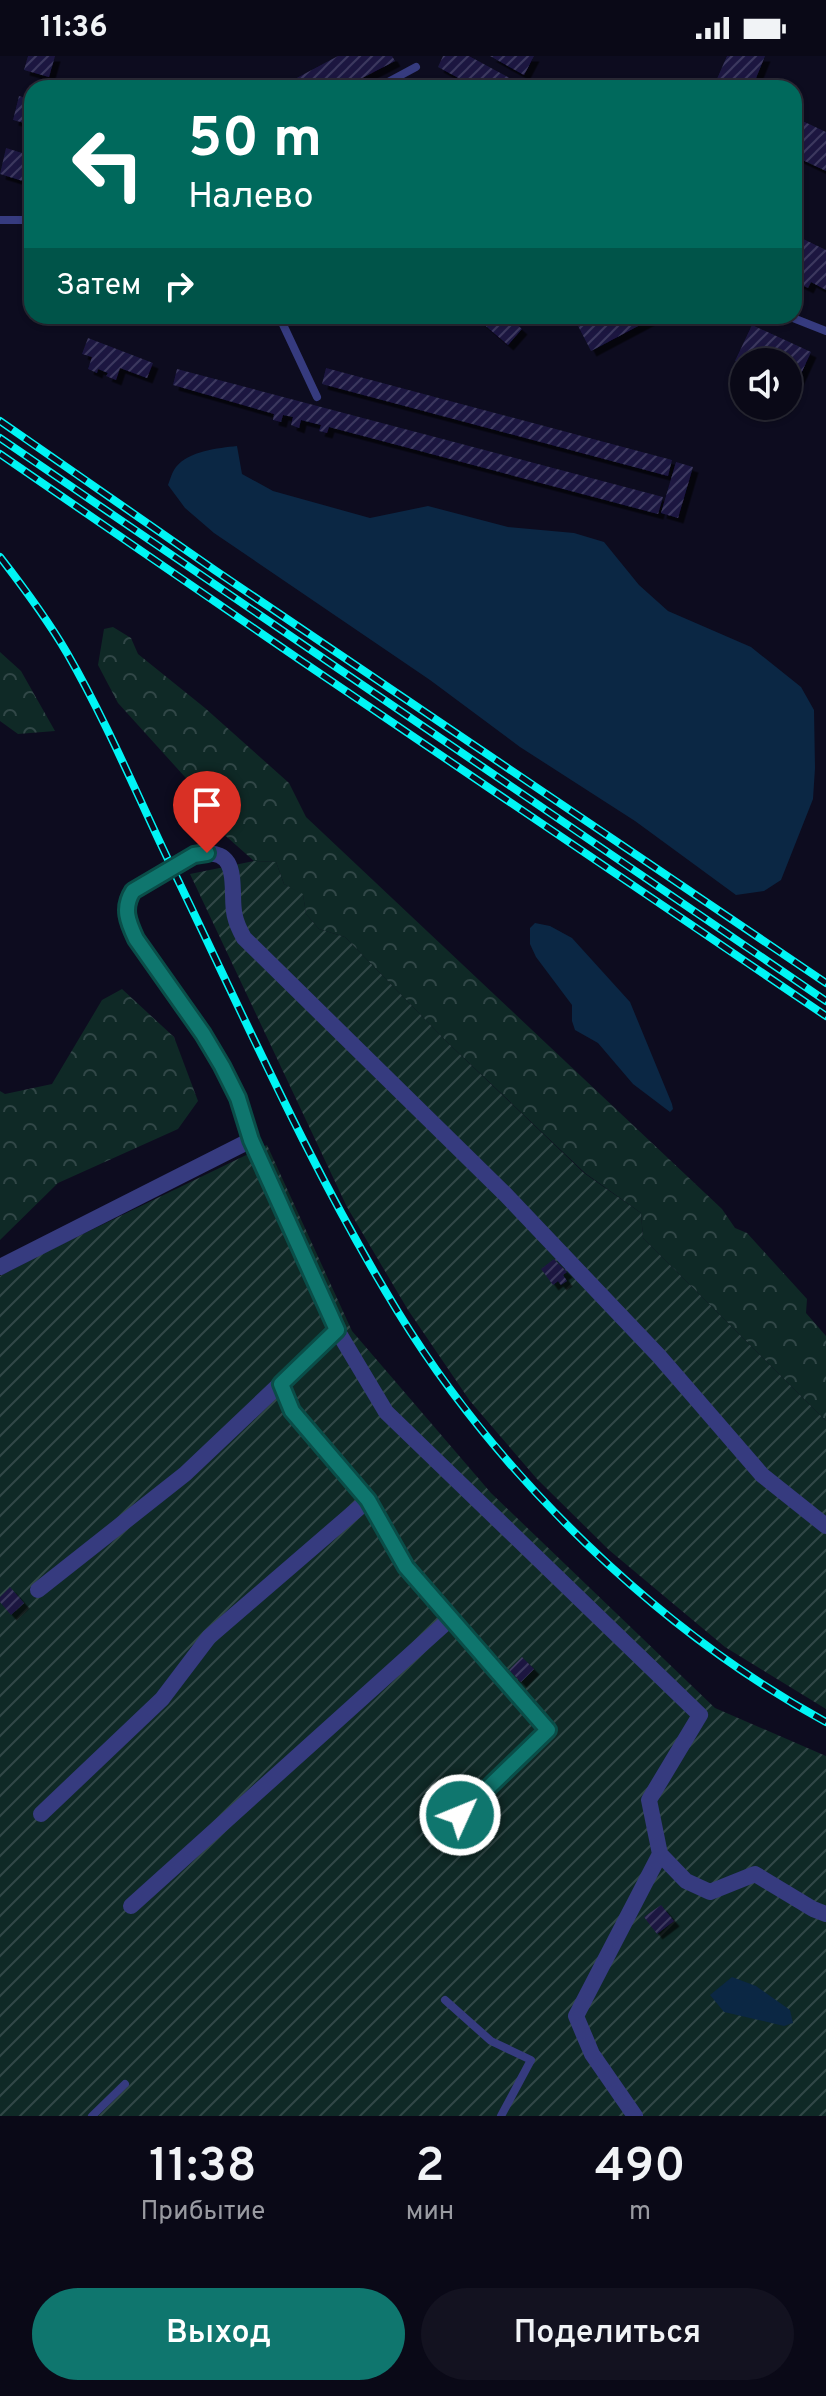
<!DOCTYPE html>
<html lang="ru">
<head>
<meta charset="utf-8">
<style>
	body { margin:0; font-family:Overpass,sans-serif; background:#131220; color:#f1f3f6; height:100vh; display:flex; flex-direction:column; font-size:30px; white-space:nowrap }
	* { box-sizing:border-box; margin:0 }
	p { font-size:26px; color:#999aa1 }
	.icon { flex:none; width:44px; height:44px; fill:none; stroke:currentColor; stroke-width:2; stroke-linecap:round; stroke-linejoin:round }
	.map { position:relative; height:2060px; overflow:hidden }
	.details { display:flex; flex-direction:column; background:#0a0917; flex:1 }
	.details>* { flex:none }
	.guide { position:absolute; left:24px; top:24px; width:778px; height:244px; border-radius:24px; box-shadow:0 2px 6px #0004,0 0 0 2px #2a2a36; background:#00695c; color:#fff; overflow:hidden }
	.tools { position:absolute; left:730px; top:292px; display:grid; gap:16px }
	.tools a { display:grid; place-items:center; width:72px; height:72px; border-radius:50%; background:#0a0917; box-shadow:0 2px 6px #0004,0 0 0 2px #2a2a36; font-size:40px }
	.pin { position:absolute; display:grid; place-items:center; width:68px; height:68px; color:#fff; margin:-82px -34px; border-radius:50% 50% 50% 0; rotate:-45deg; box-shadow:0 0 8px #0007 }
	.pin .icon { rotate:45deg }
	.me { position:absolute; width:88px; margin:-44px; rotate:46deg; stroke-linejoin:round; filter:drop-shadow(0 0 6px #0008) }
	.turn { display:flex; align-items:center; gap:28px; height:168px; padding:0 32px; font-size:36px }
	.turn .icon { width:104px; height:104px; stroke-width:2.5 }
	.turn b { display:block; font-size:56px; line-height:68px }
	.then { display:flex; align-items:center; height:76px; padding:0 32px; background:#0003; gap:16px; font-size:30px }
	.eta { display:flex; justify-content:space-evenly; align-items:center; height:136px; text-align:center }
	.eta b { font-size:48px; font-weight:600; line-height:56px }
	.cta { display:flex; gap:16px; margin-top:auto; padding:16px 32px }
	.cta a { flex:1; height:92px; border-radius:48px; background:#0f766e; color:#fff; font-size:32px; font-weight:600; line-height:92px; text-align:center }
	.cta a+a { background:#131220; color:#f1f3f6 }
	.status { display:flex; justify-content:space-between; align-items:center; height:56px; padding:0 40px; background:#0a0917; direction:ltr }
	.status svg { height:22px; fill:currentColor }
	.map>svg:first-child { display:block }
</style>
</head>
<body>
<div class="status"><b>11:36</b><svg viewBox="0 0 49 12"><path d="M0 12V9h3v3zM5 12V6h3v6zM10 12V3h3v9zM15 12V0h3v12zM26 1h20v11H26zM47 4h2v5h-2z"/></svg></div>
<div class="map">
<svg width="826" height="2060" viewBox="0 0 826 2060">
	<defs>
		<pattern id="forest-crowns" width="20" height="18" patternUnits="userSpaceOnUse" patternTransform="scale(2)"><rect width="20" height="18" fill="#0f2926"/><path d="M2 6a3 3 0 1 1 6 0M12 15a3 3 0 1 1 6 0" fill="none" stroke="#314747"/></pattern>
		<pattern id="garden-furrows" width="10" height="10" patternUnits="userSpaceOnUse" patternTransform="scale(2)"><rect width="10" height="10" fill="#0f2926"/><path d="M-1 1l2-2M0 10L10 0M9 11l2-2" fill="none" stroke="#314747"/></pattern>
		<pattern id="building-hatch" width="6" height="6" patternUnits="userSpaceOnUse" patternTransform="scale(2)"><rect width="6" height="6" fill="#1c1841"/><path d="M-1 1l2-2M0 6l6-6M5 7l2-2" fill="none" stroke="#3c385e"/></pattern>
		<filter id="shadow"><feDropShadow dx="5.5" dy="5.5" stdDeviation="0" flood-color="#0009"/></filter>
	</defs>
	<rect width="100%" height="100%" fill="#0d0c1f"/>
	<!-- forest -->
	<path fill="url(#forest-crowns)" d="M113,571L131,582L138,598L205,652L289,727L306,761L722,1153L735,1172L747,1177L807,1243L806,1257L826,1280V1365L643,1182L641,1157L585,1117L448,987L345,881L319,873L306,858L303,839L284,828L276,806L254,805L219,774L213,752L118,647L98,609L104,573Z
		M0,596L21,615L55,675L18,678L0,665Z
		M122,933L174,981L198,1045L178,1073L58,1127L0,1184V1035L5,1038L52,1028L102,944Z"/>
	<!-- garden -->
	<path fill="url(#garden-furrows)" d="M254,805L276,806L284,828L303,838L306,858L319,873L345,881L448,987L584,1117L641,1157L643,1182L826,1365V1653L725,1591L609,1494L537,1423L470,1345L408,1254L347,1151L190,818Z
		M267,1089L352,1275L491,1437L715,1652L826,1700V2060H0V1220L50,1194Z"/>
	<!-- water -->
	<path fill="#0b2744" d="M237,390L242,418L273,435L370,462L428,450L508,471L574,477L604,486L639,529L668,555L751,591L801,631L814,654L815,712L813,743L781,824L764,835L736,839L635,765L520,691L430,624L214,477L185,452L168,429C170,424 172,416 176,411C189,395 218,392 237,390Z
		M535,867L550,870L572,882L630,946L672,1048L673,1053L670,1056L633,1028L598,987L575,974L572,965V949L536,901L530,888V872Z
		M732,1921L756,1930L790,1954L793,1967L784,1970L724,1956L710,1939Z"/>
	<!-- building -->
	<path fill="url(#building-hatch)" filter="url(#shadow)" d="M28,0H55L49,21L24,14Z
		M338,0H392L395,5L343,32H295L291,25Z
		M443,0H469L513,24L508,32H477L438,11Z
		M490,0H534L524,19Z
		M727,0H765L752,32H713Z
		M19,40L32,44V69L13,64Z
		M794,61L826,76V115L794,100Z
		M6,92L32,100L26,126L0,118Z
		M795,179L826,194V234L811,226L808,232L794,225Z
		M474,260H507L522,273L508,289Z
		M588,260H657L591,295L576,266Z
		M752,269L811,296L794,333L788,330V306H744V309L735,305Z
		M88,282L153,307L147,322L120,312L116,324L106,320L108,317L98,313L97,317L88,313L92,301L82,298Z
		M326,312L672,404L668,420L322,328Z
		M177,313L663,441L658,458L329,371L327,377L319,375L321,369L301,364L299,372L291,369L293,361L283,359L281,366L273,364L274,358L173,329Z
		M676,406L693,411L678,462L661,457Z
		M554,1203L567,1216L563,1219L567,1225L561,1229L558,1225L553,1229L541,1213Z
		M10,1531L24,1547L11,1559L0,1546V1541Z
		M522,1601L534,1613L521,1626L509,1614Z
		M661,1849L674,1865L657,1878L644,1861Z"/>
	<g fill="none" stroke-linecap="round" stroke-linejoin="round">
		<!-- service -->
		<path stroke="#363b7f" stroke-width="8" d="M377,32L416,11
			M0,164H32
			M279,260L317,341
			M788,260L826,275
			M445,1944L491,1985L531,2004L501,2060
			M92,2060L125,2028"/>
		<!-- minor -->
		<path stroke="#363b7f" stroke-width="16" d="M0,1211L251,1084
			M368,1444L406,1511L548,1674L438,1780
			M38,1534L185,1418L337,1274
			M41,1758L162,1643L209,1581L368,1444L352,1423L292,1355L281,1328
			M660,1798L686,1825L710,1836L755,1818L813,1853L826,1858
			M131,1850L450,1563
			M635,2060L592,1998L576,1960L660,1798L649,1744L700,1659L386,1356L337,1274L251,1084L238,1042L222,1010L203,978L136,883C128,866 122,852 133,835C154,822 226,767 232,821C235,848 229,855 244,882L505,1138L659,1300L762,1419L826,1470"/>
		<defs>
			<path id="rail" d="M0,365L216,515L826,927
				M0,382L826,945
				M0,398L303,606L826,960
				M0,501C24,532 47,563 67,597C108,668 140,746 176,820C247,967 313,1117 398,1256C498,1419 657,1574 826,1666"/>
		</defs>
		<!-- rail casing -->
		<use href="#rail" stroke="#00f5f5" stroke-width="8"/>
		<!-- rail -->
		<use href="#rail" stroke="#0d0c1f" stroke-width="5" stroke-dasharray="15" stroke-linecap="butt"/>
	</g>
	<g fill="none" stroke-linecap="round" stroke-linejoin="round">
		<defs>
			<path id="route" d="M207,797L194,799L133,835C122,852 128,866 136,883L203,978L222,1010L238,1042L251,1084L337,1274L281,1328L292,1355L368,1444L406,1511L548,1674L460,1759"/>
		</defs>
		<!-- route casing -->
		<use href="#route" stroke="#0a4d48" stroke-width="20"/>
		<!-- route -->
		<use href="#route" stroke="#0f766e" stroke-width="14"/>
	</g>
</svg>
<div class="tools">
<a><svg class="icon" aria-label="sound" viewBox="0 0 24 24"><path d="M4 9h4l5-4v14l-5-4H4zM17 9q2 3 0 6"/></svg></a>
</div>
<div class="pin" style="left:207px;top:797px;background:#d93025"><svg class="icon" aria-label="arrive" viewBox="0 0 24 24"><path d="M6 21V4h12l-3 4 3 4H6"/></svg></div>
<svg class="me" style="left:460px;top:1759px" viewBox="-20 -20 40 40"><circle r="17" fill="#0f766e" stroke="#fff" stroke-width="3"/><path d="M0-11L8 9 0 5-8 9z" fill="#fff"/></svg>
<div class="guide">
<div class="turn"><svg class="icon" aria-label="left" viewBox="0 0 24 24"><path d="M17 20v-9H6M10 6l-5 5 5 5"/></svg><div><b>50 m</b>Налево</div></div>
<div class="then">Затем<svg class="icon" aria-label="right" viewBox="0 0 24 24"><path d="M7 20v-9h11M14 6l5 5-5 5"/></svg></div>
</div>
</div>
<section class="details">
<div class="eta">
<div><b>11:38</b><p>Прибытие</p></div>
<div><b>2</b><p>мин</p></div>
<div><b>490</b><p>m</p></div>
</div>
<div class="cta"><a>Выход</a><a>Поделиться</a></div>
</section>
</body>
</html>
